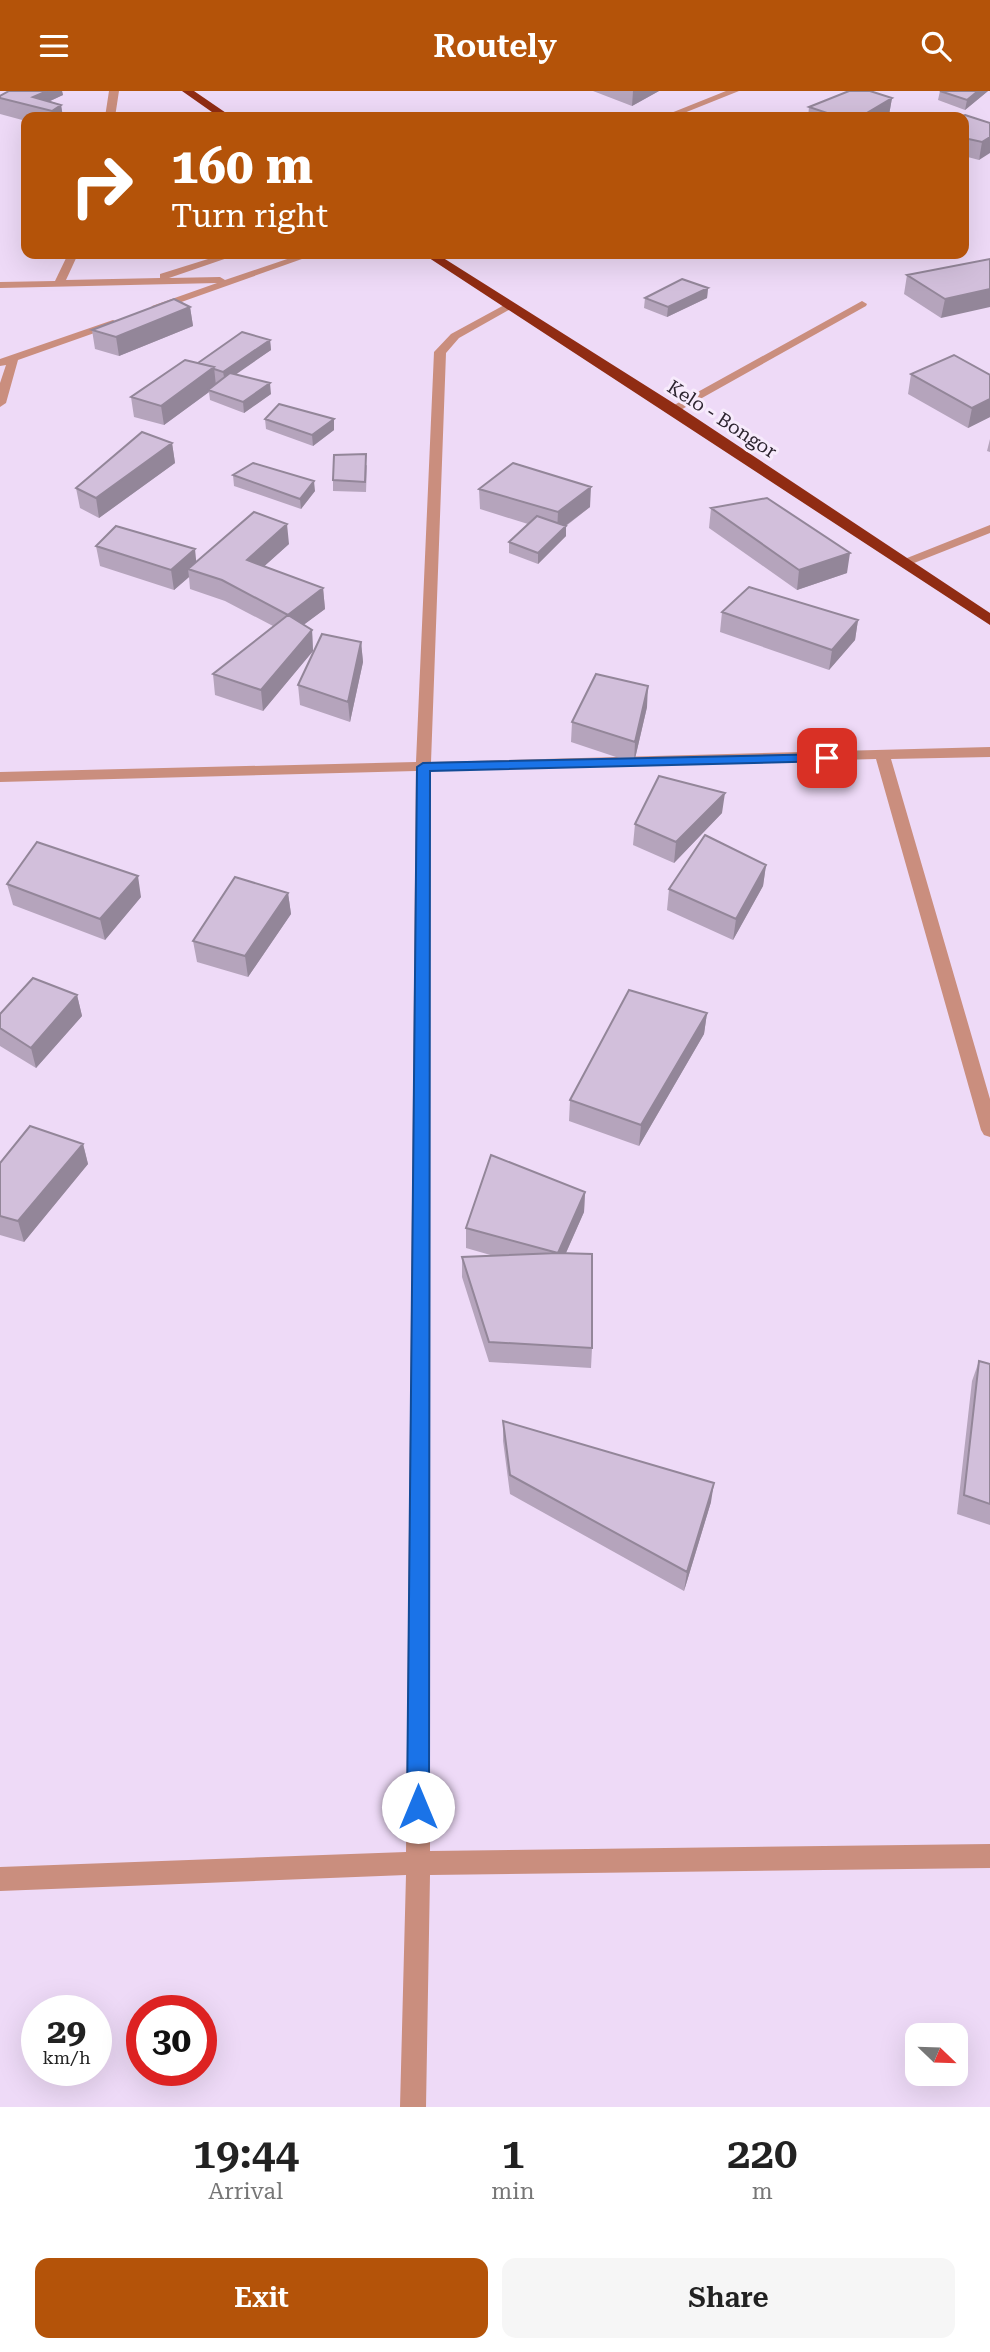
<!DOCTYPE html>
<html lang="en">
<head>
<meta charset="utf-8">
<style>
	body { margin:0; font-family:"Roboto Serif",serif; background:#f6f6f6; color:#222; height:100vh; display:flex; flex-direction:column; font-size:26px; white-space:nowrap }
	* { box-sizing:border-box; margin:0 }
	p { font-size:23px; color:#767676 }
	.icon { flex:none; width:38px; height:38px; fill:none; stroke:currentColor; stroke-width:2; stroke-linecap:round; stroke-linejoin:round }
	.map { position:relative; height:2016px; overflow:hidden }
	.drawer { display:flex; flex-direction:column; background:#fff; flex:1 }
	.drawer>* { flex:none }
	.guide { position:absolute; left:21px; top:21px; width:948px; height:147px; border-radius:14px; box-shadow:0 7px 28px #0002; background:#b45309; color:#fff; overflow:hidden }
	.needle { width:46px; rotate:113deg }
	.buttons { position:absolute; left:905px; top:1932px; display:grid; gap:14px }
	.buttons a { display:grid; place-items:center; width:63px; height:63px; border-radius:14px; background:#fff; box-shadow:0 7px 28px #0002; font-size:35px }
	.speed { position:absolute; left:21px; top:1904px; display:flex; gap:14px; font-size:35px; font-weight:700; text-align:center }
	.speed>* { display:grid; place-content:center; width:91px; height:91px; border-radius:50%; background:#fff; box-shadow:0 7px 28px #0002; line-height:1 }
	.speed small { font-size:18px; font-weight:400 }
	.speed .limit { border:10px solid #d22; background:#fff; color:#111 }
	.pin { position:absolute; display:grid; place-items:center; width:60px; height:60px; color:#fff; margin:-30px; border-radius:14px; box-shadow:0 4px 10px #0006 }
	.me { position:absolute; width:77px; margin:-38px; rotate:0deg; stroke-linejoin:round; filter:drop-shadow(0 0 5px #0008) }
	.turn { display:flex; align-items:center; gap:24px; height:147px; padding:0 35px; font-size:32px }
	.turn .icon { width:91px; height:91px; stroke-width:2.5 }
	.turn b { display:block; font-size:49px; line-height:60px }
	.eta { display:flex; justify-content:space-evenly; align-items:center; height:119px; text-align:center }
	.eta b { font-size:42px; font-weight:600; line-height:49px }
	.primary-button { display:flex; gap:14px; margin-top:auto; padding:14px 35px }
	.primary-button a { flex:1; height:80px; border-radius:14px; background:#b45309; color:#fff; font-size:28px; font-weight:600; line-height:80px; text-align:center }
	.primary-button a+a { background:#f6f6f6; color:#222 }
	header { display:flex; justify-content:space-between; align-items:center; height:91px; padding:0 35px; background:#b45309; color:#fff; font-size:32px; font-weight:600 }
	.map>svg:first-child { display:block }
</style>
</head>
<body>
<header><svg class="icon" aria-label="menu" viewBox="0 0 24 24"><path d="M4 6h16M4 12h16M4 18h16"/></svg>Routely<svg class="icon" aria-label="search" viewBox="0 0 24 24"><circle cx="10" cy="10" r="6"/><path d="M15 15l6 6"/></svg></header>
<div class="map">
<svg width="990" height="2016" viewBox="0 0 990 2016">
	<rect width="100%" height="100%" fill="#eedaf7"/>
	<g fill="none" stroke-linecap="round" stroke-linejoin="round">
		<!-- street -->
		<path fill="#ca8e7e" fill-rule="evenodd" d="M109,0H119L115,26H105Z
			M726,0H739L674,26H661Z
			M68,163H78L66,189L160,187V183L224,163H239L169,187L220,186L225,189L302,163H316L156,220L151,217L152,215L217,192L0,197V191L55,190Z
			M862,210L867,213L866,215L677,321L667,318Z
			M508,212L513,215L512,217L459,247L446,262L431,671L990,656V666L891,668L990,1008V1046L984,1044L981,1039L876,668L430,680V1760L990,1753V1777L430,1784L426,2016H400L406,1784L0,1800V1776L406,1761L416,680L0,691V681L416,671L434,261L451,243Z
			M113,229L119,232L117,234L18,269L6,312L0,316V292L6,274L0,275V268Z
			M990,434V442L909,474H899L897,471Z"/>
		<!-- highway -->
		<path fill="#902c13" fill-rule="evenodd" d="M182,0H194L232,26H219Z
			M423,163H437L678,315L990,522V534Z"/>
	</g>
	<!-- wall -->
	<path fill="#b5a4bc" d="M9,0H62L63,4L50,10L61,14L63,26H26V30L0,23V5Z
		M593,0H659L632,15Z
		M940,0H988L965,19L938,9Z
		M892,7L889,24L886,26H808L809,16Z
		M964,26L990,32L979,69L964,65Z
		M990,168L941,227L904,203L907,184Z
		M708,197L707,207L667,226L644,217L645,207Z
		M190,216L193,235L119,265L95,258L92,239Z
		M270,249L271,259L235,283L271,303L244,322L210,309L209,301L164,334L134,326L131,306L198,272Z
		M911,283L990,284V326L968,337L908,303Z
		M265,328L334,339L313,355L266,338Z
		M990,348V361L987,360Z
		M172,352L175,372L99,427L80,417L76,397Z
		M367,374L366,401L333,400V389Z
		M233,384L315,400L301,418L234,395Z
		M479,398L590,416L566,435V445L538,473L509,462V451L528,433L480,418Z
		M711,417L847,482L797,499L709,437Z
		M289,453L264,475L323,497L325,518L303,534L312,539L313,560L263,620L215,604L213,583L273,535L225,510L190,498L189,486L174,499L100,475L96,455L196,470Z
		M722,521L858,529L855,549L829,579L720,541Z
		M361,551L363,571L350,631L300,614L298,594Z
		M647,616L634,672L571,651L572,631Z
		M722,722L674,772L633,754L635,733Z
		M766,774L763,795L733,849L667,819L669,798Z
		M7,793L141,806L105,849L13,814Z
		M288,802L291,823L248,886L197,871L193,850Z
		M77,904L82,925L36,977L0,955V923Z
		M707,922L704,943L639,1055L569,1030L570,1009Z
		M83,1053L88,1073L24,1151L0,1144V1072Z
		M585,1101L584,1121L566,1162L592,1257L591,1277L489,1271L462,1186V1166L494,1165L466,1157V1137Z
		M979,1270L990,1273V1434L957,1423L972,1290Z
		M503,1330L711,1411L684,1500L510,1403L503,1350Z"/>
	<!-- shaded-wall -->
	<path fill="#938699" d="M41,0H62L63,4L50,10L51,16L33,6Z
		M633,0H659L632,15Z
		M978,0H988L965,19L967,9Z
		M892,7L889,24L886,26H860Z
		M61,14L63,26H53L52,20Z
		M990,46V62L979,69L982,51Z
		M708,197L707,207L667,226L668,216Z
		M990,198V216L941,227L945,208Z
		M190,216L193,235L119,265L116,246Z
		M270,249L271,259L225,291L223,281Z
		M214,276L216,295L208,299L209,301L164,334L161,315Z
		M270,292L271,303L244,322L243,311Z
		M990,308V326L968,337L972,317Z
		M334,328V339L313,355L312,344Z
		M172,352L175,372L99,427L96,407Z
		M314,390L315,400L301,418L300,408Z
		M591,396L590,416L557,441L558,421Z
		M287,433L289,453L249,489L247,469Z
		M566,435V445L538,473V462Z
		M195,458L197,478H188L189,486L174,499L171,479Z
		M850,462L847,482L797,499L799,479Z
		M323,497L325,518L290,544L288,524Z
		M858,529L855,549L829,579L832,559Z
		M312,539L313,560L263,620L261,599Z
		M361,551L363,571L350,631L348,611Z
		M648,595L647,616L634,672L635,651Z
		M725,702L722,722L674,772L676,751Z
		M766,774L763,795L733,849L736,828Z
		M138,785L141,806L105,849L100,828Z
		M288,802L291,823L248,886L245,865Z
		M77,904L82,925L36,977L31,957Z
		M707,922L704,943L639,1055L641,1034Z
		M83,1053L88,1073L24,1151L18,1130Z
		M585,1101L584,1121L557,1182L558,1162Z
		M714,1392L711,1411L684,1500L687,1481Z"/>
	<!-- building -->
	<path fill="#d2bfdb" stroke="#938699" stroke-width="2" d="M9,0H47L33,6L61,14L52,20L0,7V5Z
		M849,0H870L892,7L860,26H839L809,16Z
		M940,0H978L967,9Z
		M965,24L990,32V46L982,51L964,47V26H961Z
		M990,168V198L945,208L907,184Z
		M682,188L708,197L668,216L645,207Z
		M174,208L190,216L116,246L92,239Z
		M242,241L270,249L223,281L214,278V276L198,272Z
		M954,264L990,284V308L972,317L911,283Z
		M185,269L214,276L161,315L131,306Z
		M230,282L270,292L243,311L208,299Z
		M279,313L334,328L312,344L265,328Z
		M142,341L172,352L96,407L76,397Z
		M366,363L365,391L333,389L334,364Z
		M253,372L314,390L300,408L233,384Z
		M513,372L591,396L558,421L479,398Z
		M767,407L850,462L799,479L711,417Z
		M254,421L287,433L247,469L323,497L288,524L312,539L261,599L213,583L288,524L222,489L188,478Z
		M537,425L566,435L538,462L509,451Z
		M116,435L195,458L171,479L96,455Z
		M749,496L858,529L832,559L722,521Z
		M322,543L361,551L348,611L298,594Z
		M596,583L648,595L635,651L572,631Z
		M659,685L725,702L676,751L635,733Z
		M705,744L766,774L736,828L669,798Z
		M37,751L138,785L100,828L7,793Z
		M235,786L288,802L245,865L193,850Z
		M33,887L77,904L31,957L0,937V923Z
		M629,899L707,922L641,1034L570,1009Z
		M30,1035L83,1053L18,1130L0,1125V1072Z
		M491,1064L585,1101L558,1162L466,1137Z
		M558,1162L592,1163V1257L489,1251L462,1166Z
		M979,1270L990,1273V1413L964,1404Z
		M503,1330L714,1392L687,1481L510,1384Z"/>
	<!-- route -->
	<path fill="#1a73e8" stroke="#114b97" stroke-width="2" d="M827,663L834,667L832,670L430,680L429,1716L426,1724L418,1727L411,1724L407,1716L417,676L423,672Z"/>
	<g text-anchor="middle" dominant-baseline="central" stroke-width="6" stroke-linejoin="round" paint-order="stroke">
		<!-- far-street labels -->
		<g font-size="19" fill="#2c242f" stroke="#f7ebfc">
			<text transform="translate(722 328) rotate(33)">Kelo - Bongor</text>
		</g>
	</g>
</svg>
<div class="buttons">
<a><svg class="needle" viewBox="-14 -14 28 28"><path d="M0-13l5 13h-10z" fill="#e53935"/><path d="M0 13l5-13h-10z" fill="#767676"/></svg></a>
</div>
<div class="speed"><div>29<small>km/h</small></div><div class="limit">30</div></div>
<div class="pin" style="left:827px;top:667px;background:#d93025"><svg class="icon" aria-label="arrive" viewBox="0 0 24 24"><path d="M6 21V4h12l-3 4 3 4H6"/></svg></div>
<svg class="me" style="left:418px;top:1716px" viewBox="-20 -20 40 40"><circle r="19" fill="#fff"/><path d="M0-13L10 11 0 6-10 11z" fill="#1a73e8"/></svg>
<div class="guide">
<div class="turn"><svg class="icon" aria-label="right" viewBox="0 0 24 24"><path d="M7 20v-9h11M14 6l5 5-5 5"/></svg><div><b>160 m</b>Turn right</div></div>
</div>
</div>
<section class="drawer">
<div class="eta">
<div><b>19:44</b><p>Arrival</p></div>
<div><b>1</b><p>min</p></div>
<div><b>220</b><p>m</p></div>
</div>
<div class="primary-button"><a>Exit</a><a>Share</a></div>
</section>
</body>
</html>
